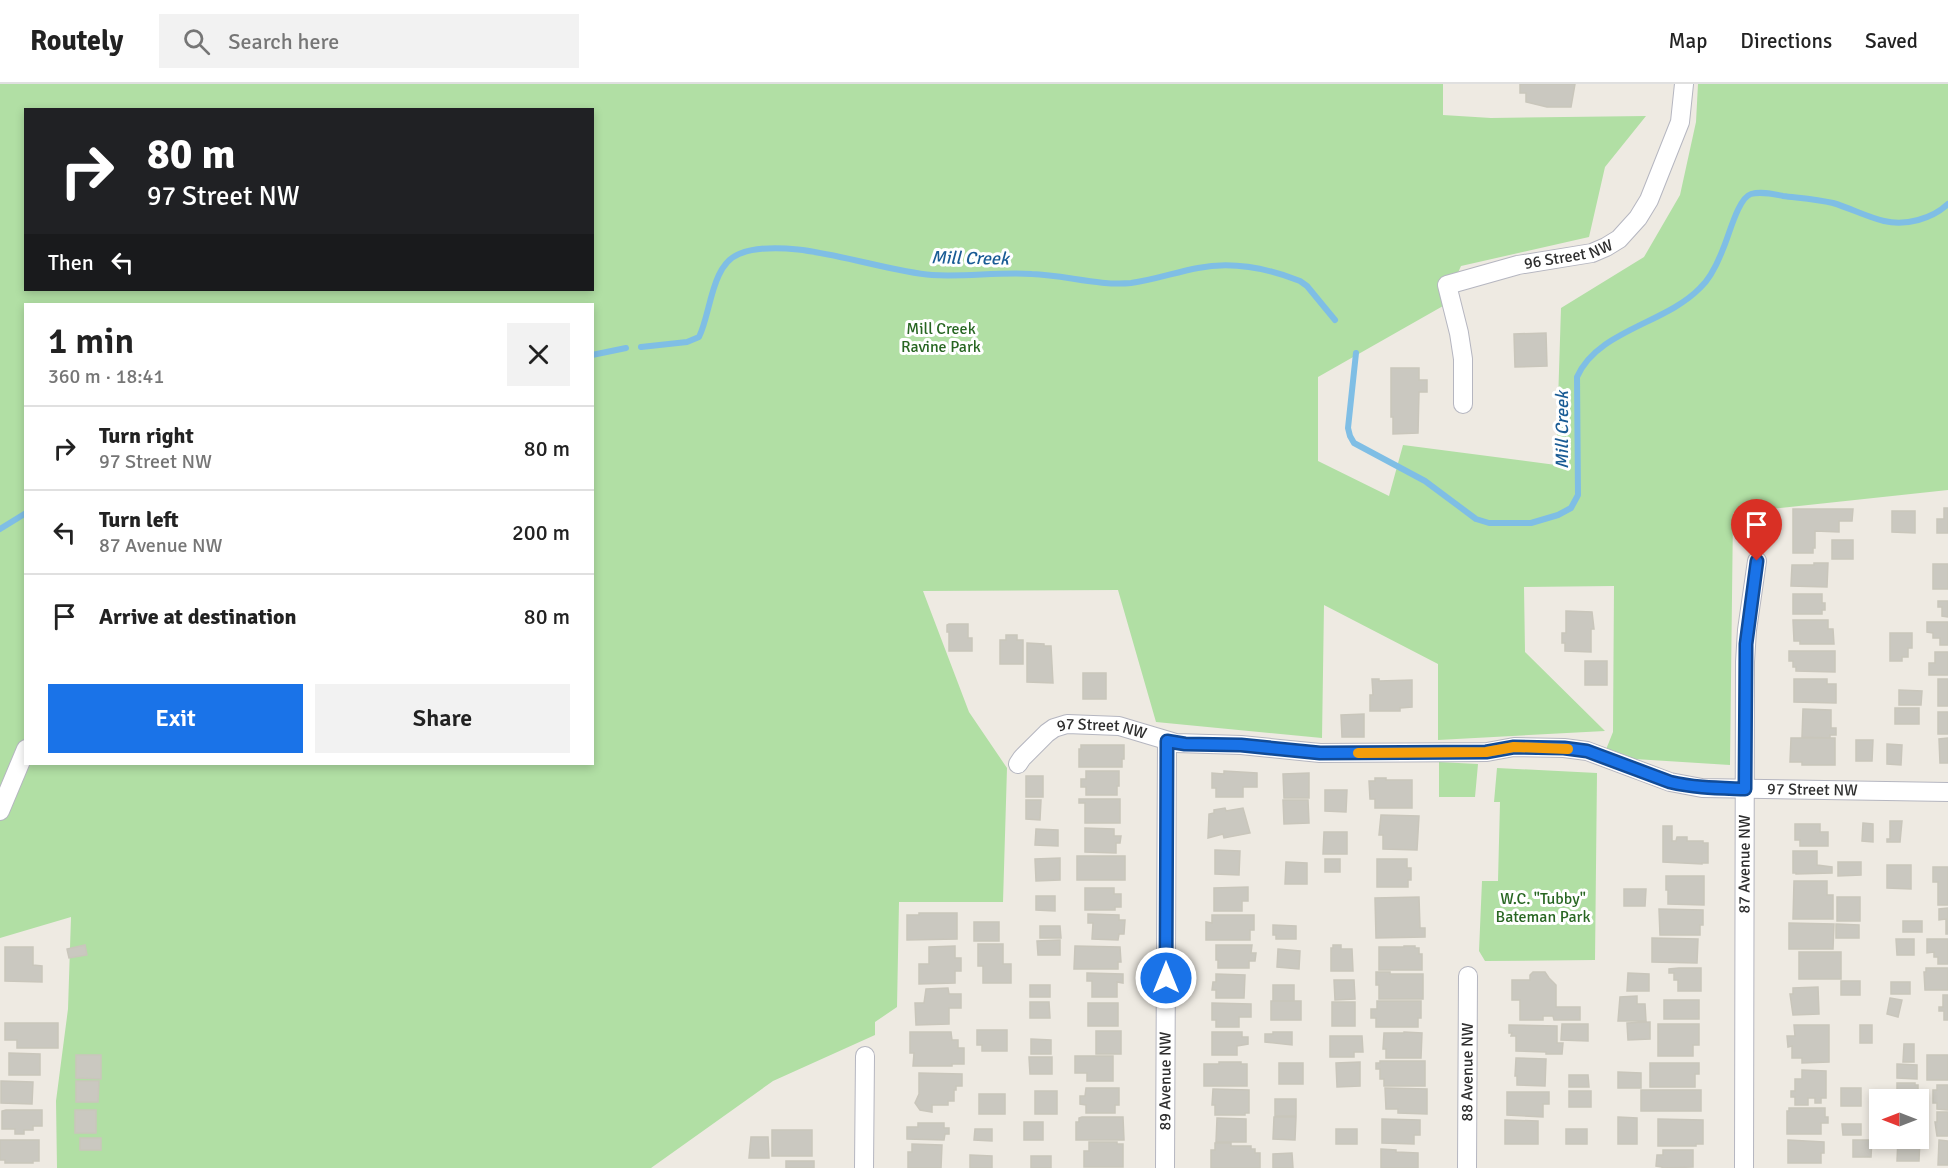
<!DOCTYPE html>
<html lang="en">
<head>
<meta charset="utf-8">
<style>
	body { margin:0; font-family:Signika,sans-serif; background:#f2f2f2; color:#222; height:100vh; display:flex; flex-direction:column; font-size:22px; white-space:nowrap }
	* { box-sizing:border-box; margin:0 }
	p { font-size:20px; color:#767676 }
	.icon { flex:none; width:33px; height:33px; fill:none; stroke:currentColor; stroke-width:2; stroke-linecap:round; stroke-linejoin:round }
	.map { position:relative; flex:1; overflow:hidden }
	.drawer { position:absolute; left:24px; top:219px; width:570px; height:462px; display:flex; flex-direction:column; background:#fff; border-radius:0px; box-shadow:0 3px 9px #0003 }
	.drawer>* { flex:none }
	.top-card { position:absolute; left:24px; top:24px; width:570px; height:183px; border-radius:0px; box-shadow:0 3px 9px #0003; background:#202124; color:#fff; overflow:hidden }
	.needle { width:39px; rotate:270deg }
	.buttons { position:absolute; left:1869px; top:1005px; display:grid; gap:12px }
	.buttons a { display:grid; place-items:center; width:60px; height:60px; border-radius:0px; background:#fff; box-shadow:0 3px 9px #0003; font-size:30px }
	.pin { position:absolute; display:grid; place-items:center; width:51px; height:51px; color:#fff; margin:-62px -26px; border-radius:50% 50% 50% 0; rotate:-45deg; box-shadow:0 0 6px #0007 }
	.pin .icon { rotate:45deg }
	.me { position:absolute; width:66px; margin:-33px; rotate:0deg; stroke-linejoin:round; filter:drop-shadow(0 0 4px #0008) }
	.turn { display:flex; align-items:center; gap:21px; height:126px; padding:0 24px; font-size:27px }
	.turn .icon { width:78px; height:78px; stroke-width:2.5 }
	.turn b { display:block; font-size:42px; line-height:51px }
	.then { display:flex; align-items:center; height:57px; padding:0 24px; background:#0003; gap:12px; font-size:22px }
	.round { display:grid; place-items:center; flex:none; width:63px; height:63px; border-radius:0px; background:#f2f2f2 }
	.overview { display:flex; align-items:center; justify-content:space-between; height:102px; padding:0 24px }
	h1 { font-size:36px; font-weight:600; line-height:45px }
	.button { display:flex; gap:12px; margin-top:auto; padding:12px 24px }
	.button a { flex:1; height:69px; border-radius:0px; background:#1a73e8; color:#fff; font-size:24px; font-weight:600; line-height:69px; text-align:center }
	.button a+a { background:#f2f2f2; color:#222 }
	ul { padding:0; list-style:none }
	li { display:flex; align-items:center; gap:18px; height:84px; padding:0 24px; border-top:2px solid #e0e0e0 }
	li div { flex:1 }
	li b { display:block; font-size:22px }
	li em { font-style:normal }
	header { display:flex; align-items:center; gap:36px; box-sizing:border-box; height:84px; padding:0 30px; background:#fff; border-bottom:2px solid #e0e0e0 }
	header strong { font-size:28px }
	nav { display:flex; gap:33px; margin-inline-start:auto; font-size:21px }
	.search { width:420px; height:54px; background:#f2f2f2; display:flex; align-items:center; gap:15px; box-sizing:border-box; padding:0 21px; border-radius:0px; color:#767676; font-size:22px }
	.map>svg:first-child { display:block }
</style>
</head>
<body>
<header>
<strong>Routely</strong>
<div class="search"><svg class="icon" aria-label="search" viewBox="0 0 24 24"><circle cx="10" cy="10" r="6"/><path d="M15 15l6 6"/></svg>Search here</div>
<nav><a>Map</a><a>Directions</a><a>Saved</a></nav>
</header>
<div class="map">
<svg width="1948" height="1084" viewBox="0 0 1948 1084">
	<rect width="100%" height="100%" fill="#eeeae2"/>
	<!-- green -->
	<path fill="#b1dfa4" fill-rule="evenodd" d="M0,0H1443V31L1491,34L1646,32L1605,83L1589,153L1461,182L1443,222L1318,293V377L1389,412L1403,361L1556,381L1561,224L1644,173L1680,111L1696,38L1698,0H1948V406L1733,429L1730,681L1603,673L1613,648L1614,502L1524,503L1525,568L1605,647L1438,656V580L1324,521L1322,654L1156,638L1118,506L923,507L969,628L1007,684L1003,818H899L897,923L875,938V951L773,997L651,1084H57L56,1017L68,925L71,833L0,854ZM26,26H592V206H26ZM26,220H592V680H26Z
		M1439,678L1478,680L1475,713H1439Z
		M1497,684L1597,689L1595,876L1485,877L1479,867L1482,797H1498L1500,718H1494Z"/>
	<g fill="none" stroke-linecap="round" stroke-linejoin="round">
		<!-- stream -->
		<path stroke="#7fbee5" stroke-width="6" d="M641,263L687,258L699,253C711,229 711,181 739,170C789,150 877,187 932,191C965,193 998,188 1032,190C1065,191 1098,202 1131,199C1154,196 1176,188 1198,184C1233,177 1267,184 1300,197L1307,202L1335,236
			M1356,269L1348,344L1350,352L1354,359L1425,397L1476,435L1489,439H1531L1558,431L1571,424L1578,411L1577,293C1598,246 1665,240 1700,204C1710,195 1718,178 1723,165C1729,152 1738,114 1751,110C1761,107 1773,110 1783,112C1799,114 1816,115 1833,119C1850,124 1867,133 1884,137C1906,142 1932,135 1948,120
			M592,271L626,264
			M0,445L26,429"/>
	</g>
	<!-- building -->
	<path fill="#cac8c0" stroke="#c9c6bb" stroke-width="1.5" d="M1520,0H1575L1571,23H1547L1526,18V9H1520Z
		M1546,249L1547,282L1515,283L1514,250Z
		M1391,284H1419V296H1427V308H1419L1418,349L1393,350V333H1391Z
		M1944,424H1948V449H1937V435H1944Z
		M1793,425H1853L1852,437H1839V448L1815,447V464H1813V469H1793Z
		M1892,427H1915V449L1892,448Z
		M1832,456H1853V475H1832Z
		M1814,479H1828L1827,503L1791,502L1792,481H1814Z
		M1933,480H1948V505H1933Z
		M1793,510H1822V519H1825V526H1822V530H1793Z
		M1938,517H1948V533L1942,532V523H1938Z
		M1566,527L1592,528L1594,545H1591V568L1565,567V559H1562V549H1566Z
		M1793,536H1828V545H1833L1834,560H1800V557H1794Z
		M1927,538H1948V561H1940V554H1933V549L1927,548Z
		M949,540H968V554H972V567H949V548H947V541Z
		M1890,549H1912V564H1908V573H1902V577H1890Z
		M1006,551H1017V556H1023V580H1000V556H1006Z
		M1027,559L1044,560V562H1051L1053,599L1027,598Z
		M1789,567H1835V588L1796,587V583H1793V577H1789Z
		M1935,568H1948V591H1929V579H1935Z
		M1585,577H1607V601H1585Z
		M1083,589H1106V615H1083Z
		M1372,595H1379V597L1412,596V623L1400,624V627H1370V611H1373Z
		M1794,595H1827V600H1836V619L1794,618Z
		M1938,595H1948V622H1938Z
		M1899,606L1922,607L1921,621H1899Z
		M1895,624H1919V640H1895Z
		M1803,625L1831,626V644H1836V651H1830V654L1802,653Z
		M1938,628H1948V650H1938Z
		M1364,630V653H1342L1341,631Z
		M1791,654H1835V681H1802V678H1790Z
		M1948,654V679H1940L1939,655Z
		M1856,656H1873L1872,677H1856Z
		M1887,660L1902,661L1901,681L1887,680Z
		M1081,661H1124V675H1122V683H1079V665H1081Z
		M1086,687H1119V702H1117V711H1086V703H1081V695H1086Z
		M1224,687L1257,689V703H1243V713H1216V704H1212V689L1224,690Z
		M1309,689V714H1284L1283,690Z
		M1026,692H1043V713H1026Z
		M1375,694H1386V696H1412V724H1375V715H1370L1369,697H1375Z
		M1325,706H1347L1346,728L1325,727Z
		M1079,715H1120V739H1085V719H1079Z
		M1026,716H1041L1040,736L1026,735Z
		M1283,716H1308L1309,739L1284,740Z
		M1225,724L1226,727L1243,724L1250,749L1224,754L1223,750L1208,754L1209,730L1214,729V726Z
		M1381,731L1419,732L1417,766L1383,765V751H1379Z
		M1890,737H1902L1900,758H1887V755H1890Z
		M1863,739L1873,740V758L1862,757Z
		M1795,740H1820V748H1828V762H1800V756H1795Z
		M1663,742H1672V757H1676L1677,753H1687V757H1703V759H1708V779H1702V780L1663,778Z
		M1085,744L1114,745V752H1121L1120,759H1116V769L1085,768Z
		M1036,745L1058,746V762L1035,761Z
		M1324,748H1347V770H1323Z
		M1215,766L1240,767L1239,791L1215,790Z
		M1793,767H1817V781L1832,783V789L1796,790V789H1793Z
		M1077,772H1125V796H1077Z
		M1060,774V796L1036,797L1035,775Z
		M1325,775H1340V788H1325Z
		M1377,775H1407V784H1411V796H1408V803H1377Z
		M1286,778L1307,779V800H1285Z
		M1838,778H1861V791L1838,792Z
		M1887,781H1911V805L1887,804Z
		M1933,783H1948V821H1938V798H1933Z
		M1666,792H1704V821L1668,820V806H1666Z
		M1794,797H1827V811H1833V835H1793Z
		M1248,803V817H1242V827H1214V804Z
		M1085,804H1114V810H1121V823H1115V826H1085Z
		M1624,805H1646L1645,822H1624Z
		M1036,812H1055V827L1036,826Z
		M1419,813L1420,844H1425V853L1376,854L1375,814Z
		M1837,813H1860V837H1837Z
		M1948,824V850H1946V835L1939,836V825Z
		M1659,825L1703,826V841H1700V851H1660Z
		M919,829H957V855L907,856V831H919Z
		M1088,830L1119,831V836H1125L1124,850H1119L1118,856L1092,855L1093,839H1088Z
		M1212,831H1254V846H1250V856H1206V838L1212,839Z
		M1903,837H1922V848H1903Z
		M974,838H999V857H974Z
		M1789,839L1834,840L1833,865H1789Z
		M1836,840L1859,841V854H1836Z
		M1273,841L1296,842V855H1276V851H1273Z
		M1040,842H1060L1061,854H1040Z
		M1652,854L1698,855L1697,879L1652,878Z
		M1896,855H1914V871H1897Z
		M1927,855H1948V880H1938V873H1934V868L1927,869Z
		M1060,856V871H1038L1037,857Z
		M978,860H1003V880H1011V899H983V882H978Z
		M85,861L87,871L69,874L67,865Z
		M1216,861H1252L1251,869H1256L1255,877H1249V884H1218V876H1216Z
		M1333,861H1341V865H1352L1353,887H1331V864H1333Z
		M955,862V874H961V887H955V899L919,900V880H929V863Z
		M1075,862L1120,863L1121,878H1118V885H1074Z
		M1404,862H1415V864H1419V870H1422V886H1379V863H1404Z
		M5,863H33V881L42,882V898L5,897Z
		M1278,865L1300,867L1299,885L1277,883Z
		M1799,868H1841V895H1799Z
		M1679,884H1701V907H1678V896H1674V889H1669V885Z
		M1926,884H1948V906H1925L1924,888H1926Z
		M1376,888H1390V890H1423V915H1379V901H1376Z
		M1533,888H1545L1549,894L1556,901V923H1580V936H1554L1553,932H1543V936H1520V916H1512V896H1530V891Z
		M1087,889L1123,890V899L1117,898V913H1092V897H1087Z
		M1628,889L1649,890V907H1627Z
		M1216,890L1245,891L1244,914H1216V906H1212L1213,898H1216Z
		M1334,896H1354L1355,915L1335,916Z
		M1841,897H1860V911H1841Z
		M1891,898H1910V910H1891Z
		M1030,901H1050V913H1030Z
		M1273,901H1294V917H1273Z
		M1818,903L1819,930L1793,931L1790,910H1793V904Z
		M948,904L949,910H961V924H949V940L916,941L915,919H924L926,905Z
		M1943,911H1948V936H1944V927H1939V923H1943Z
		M1637,912V920H1645L1646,937H1618L1620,913Z
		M1890,914L1902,916L1898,933L1887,930Z
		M1664,916H1699V935H1664Z
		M1271,917H1301V936H1271Z
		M1377,917H1421V934H1418V943H1376V934H1371V925H1377Z
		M1030,918H1049L1050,934H1030Z
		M1332,918H1355V942H1332Z
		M1088,919H1118V942H1088Z
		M1212,919L1251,920V933H1239V943H1216V936H1212Z
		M1650,938V955L1628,956L1627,939Z
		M5,939H58V964H17V956H5Z
		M1562,940H1588V957L1561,956Z
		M1658,940H1699V961H1693V972H1658Z
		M1509,941L1557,942V959H1563L1562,970H1546V968L1516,967V952H1511L1512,949H1509Z
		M1794,941H1829V978L1802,979V974H1792V962L1788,963L1787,952H1795Z
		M1860,941H1872V959H1860Z
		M977,946H1007V967H982V961H977Z
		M1096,947H1121V970H1096Z
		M910,948H951L952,956H958V964H964V980H952V982H913L914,969H910Z
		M1212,948H1242V953H1248V960L1237,962V971H1212Z
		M1273,948H1292V961L1265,958V950H1273Z
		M1404,948L1422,949L1421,974H1386V965H1383L1384,949H1404Z
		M1330,952H1362L1363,968H1354V973H1330Z
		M1031,955L1051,956V970H1031Z
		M1904,960H1914V978H1903Z
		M9,969L40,970V991H9Z
		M76,971H101V995L76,994Z
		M1927,971H1948V996H1927Z
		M1075,972H1113V997H1087V989H1075Z
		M1029,973H1052V990H1030Z
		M1516,974L1546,975L1545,1002L1517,1001V992H1515Z
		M1380,977H1425V1002H1384V995H1380V985H1376V979H1380Z
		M1219,978H1241V980H1247V1002H1204V980H1219Z
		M1360,978V1002L1337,1003L1336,979Z
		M1279,979H1303V1000H1279Z
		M1650,979H1699V990H1695V1003H1650Z
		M1897,980L1917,981V995L1897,994Z
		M1802,986L1826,987V1014H1821V1019H1815V1014H1808V1021H1795V1013H1791V1007H1795V995H1802Z
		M1618,988L1641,989V1004H1618Z
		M919,989L962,990V1002H956V1006H954V1017H948V1021H932V1028L920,1026L915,1019L919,1010Z
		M1569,991H1588L1589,1003H1569Z
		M1,997L33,998L32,1020L1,1019Z
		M76,997H99L98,1018H76Z
		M1897,999H1915V1001H1918V1009H1915V1013L1897,1012Z
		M1937,1001H1948V1026L1937,1025V1019H1933V1006H1937Z
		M1086,1004H1119V1021H1115V1029H1086V1021L1080,1020V1012H1085Z
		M1385,1004L1427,1005V1030L1398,1029V1025H1386Z
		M1841,1004H1861V1022H1841Z
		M1213,1005L1249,1006V1029H1245V1031H1215V1021H1212Z
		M1641,1006H1701V1027H1641Z
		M1035,1007H1057V1030H1035Z
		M1569,1007H1591V1023H1569Z
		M1507,1008H1549V1020H1543V1033L1507,1031Z
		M979,1010H1005V1030H979Z
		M1275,1015H1296V1032H1275Z
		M1789,1024H1825V1033H1828V1039H1821V1050H1787V1027H1789Z
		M6,1026H42V1042H33V1046H24V1050H15V1045H2V1027Z
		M75,1026H96V1049H75Z
		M1937,1028H1948V1052H1937L1935,1038H1937Z
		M1082,1033H1123L1124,1056H1076V1038H1079V1034Z
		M1274,1033H1296L1295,1056L1273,1055Z
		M1618,1033L1637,1034V1060H1618Z
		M1217,1034L1246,1035V1058H1216Z
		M1382,1035L1420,1036V1051H1414V1060L1382,1059Z
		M1658,1035L1703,1036V1060H1696V1062H1658Z
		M1505,1036L1538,1037V1060H1505Z
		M1024,1038H1043V1056H1024Z
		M918,1039H944V1044H949V1050H945L944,1056L907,1055V1043H918Z
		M1842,1040H1861V1051H1843Z
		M975,1045H992V1057L974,1056Z
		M1336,1045H1357V1060H1336Z
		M1566,1045H1587V1060H1566Z
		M772,1046H812V1072H772Z
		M751,1053H768L769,1074H749Z
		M80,1054H101V1066H80Z
		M1898,1054L1920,1055L1919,1077H1897Z
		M0,1056H39V1077H33V1079H5V1076H0Z
		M1788,1056L1824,1058V1069H1821V1079H1788Z
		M1853,1056H1872L1871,1073H1853Z
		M1939,1056L1948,1057V1081H1938Z
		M1089,1058H1117V1060H1123V1083H1084V1067H1089Z
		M1215,1059H1231V1062H1251V1065H1255V1069H1260V1084H1211V1066H1215Z
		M912,1060L942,1061L941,1084H908V1068H912Z
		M1381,1065L1396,1066V1068L1418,1069V1084H1381Z
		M1663,1066H1693V1083L1662,1084V1083L1656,1082L1657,1071H1663Z
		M1292,1069L1293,1084H1273V1070Z
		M970,1071L992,1072V1084H970Z
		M1031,1072H1051V1084H1031Z
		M786,1077H814V1084H786Z"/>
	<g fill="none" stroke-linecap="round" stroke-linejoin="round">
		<defs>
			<g id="street">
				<path id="s1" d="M1463,320V275L1459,249L1447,201L1518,181L1592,169L1606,163L1619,155L1638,134L1649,116L1680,38L1684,0"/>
				<path id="s2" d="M1018,680L1022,674L1047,649L1054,644L1067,640L1119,642L1176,659L1241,661L1320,669L1487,668L1514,663L1564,664L1587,667L1670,698L1702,704L1948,708"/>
				<path d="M0,727L26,665"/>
				<path d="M864,1084L865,972"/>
				<path id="s3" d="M1165,1084L1167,657"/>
				<path id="s4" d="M1467,1084L1468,892"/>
				<path id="s5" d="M1744,1084L1745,578L1747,546L1757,477"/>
			</g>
		</defs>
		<!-- street casing -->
		<use href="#street" stroke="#b5b6c0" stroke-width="20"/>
		<!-- street -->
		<use href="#street" stroke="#fff" stroke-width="18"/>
	</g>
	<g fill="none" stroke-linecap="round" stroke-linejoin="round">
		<defs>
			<path id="route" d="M1166,894L1167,657L1185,660L1241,661L1320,669L1486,668L1514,663L1564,664L1587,667L1670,698C1695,704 1719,704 1745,705L1746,560L1757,477"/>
		</defs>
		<!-- route casing -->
		<use href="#route" stroke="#114b97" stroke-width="15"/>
		<!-- route -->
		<use href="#route" stroke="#1a73e8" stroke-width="10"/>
		<!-- slow -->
		<path stroke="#f59e0b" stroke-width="10" d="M1358,669L1486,668L1514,663L1568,665"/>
	</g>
	<g text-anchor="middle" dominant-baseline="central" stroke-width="6" stroke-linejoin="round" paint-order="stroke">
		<!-- street labels -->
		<g font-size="16" fill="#2e2e2e" stroke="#fff">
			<text stroke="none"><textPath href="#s1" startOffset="246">96 Street NW</textPath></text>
			<text stroke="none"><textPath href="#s2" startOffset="100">97 Street NW</textPath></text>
			<text stroke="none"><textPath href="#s2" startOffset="820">97 Street NW</textPath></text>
			<text stroke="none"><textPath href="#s5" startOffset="304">87 Avenue NW</textPath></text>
			<text stroke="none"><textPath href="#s4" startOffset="96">88 Avenue NW</textPath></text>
			<text stroke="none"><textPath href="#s3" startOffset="87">89 Avenue NW</textPath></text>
		</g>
		<!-- park labels -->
		<g font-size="16" fill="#286622" stroke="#fff">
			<text x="941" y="245">Mill Creek<tspan x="941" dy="18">Ravine Park</tspan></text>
			<text x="1543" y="815">W.C. "Tubby"<tspan x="1543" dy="18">Bateman Park</tspan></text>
		</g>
		<!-- water labels -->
		<g font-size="18" font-style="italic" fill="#1a5c95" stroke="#fff">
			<text transform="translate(970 174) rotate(1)">Mill Creek</text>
			<text transform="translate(1562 346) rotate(-90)">Mill Creek</text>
		</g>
	</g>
</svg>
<div class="buttons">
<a><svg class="needle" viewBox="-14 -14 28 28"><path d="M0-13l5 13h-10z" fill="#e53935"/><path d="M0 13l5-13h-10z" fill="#767676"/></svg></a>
</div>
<div class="pin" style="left:1757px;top:477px;background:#d93025"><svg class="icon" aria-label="arrive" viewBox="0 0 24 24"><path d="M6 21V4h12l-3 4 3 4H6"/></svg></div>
<svg class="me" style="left:1166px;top:894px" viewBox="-20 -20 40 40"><circle r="17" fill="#1a73e8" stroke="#fff" stroke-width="3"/><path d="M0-11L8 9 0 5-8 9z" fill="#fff"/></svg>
<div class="top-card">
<div class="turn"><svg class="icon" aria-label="right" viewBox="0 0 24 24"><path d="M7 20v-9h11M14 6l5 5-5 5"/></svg><div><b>80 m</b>97 Street NW</div></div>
<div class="then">Then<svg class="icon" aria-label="left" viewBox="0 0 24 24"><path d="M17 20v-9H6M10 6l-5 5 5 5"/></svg></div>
</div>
<section class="drawer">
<div class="overview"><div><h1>1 min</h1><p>360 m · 18:41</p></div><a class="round"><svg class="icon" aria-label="close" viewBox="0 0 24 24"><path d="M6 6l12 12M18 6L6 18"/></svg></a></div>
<ul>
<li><svg class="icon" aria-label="right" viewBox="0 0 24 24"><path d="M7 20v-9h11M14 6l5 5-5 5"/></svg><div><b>Turn right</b><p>97 Street NW</p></div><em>80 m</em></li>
<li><svg class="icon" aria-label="left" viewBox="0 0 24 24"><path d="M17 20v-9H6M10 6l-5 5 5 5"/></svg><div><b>Turn left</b><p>87 Avenue NW</p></div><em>200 m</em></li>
<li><svg class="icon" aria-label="arrive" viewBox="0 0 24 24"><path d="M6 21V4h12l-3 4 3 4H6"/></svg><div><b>Arrive at destination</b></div><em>80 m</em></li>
</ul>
<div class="button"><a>Exit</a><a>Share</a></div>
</section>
</div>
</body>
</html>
